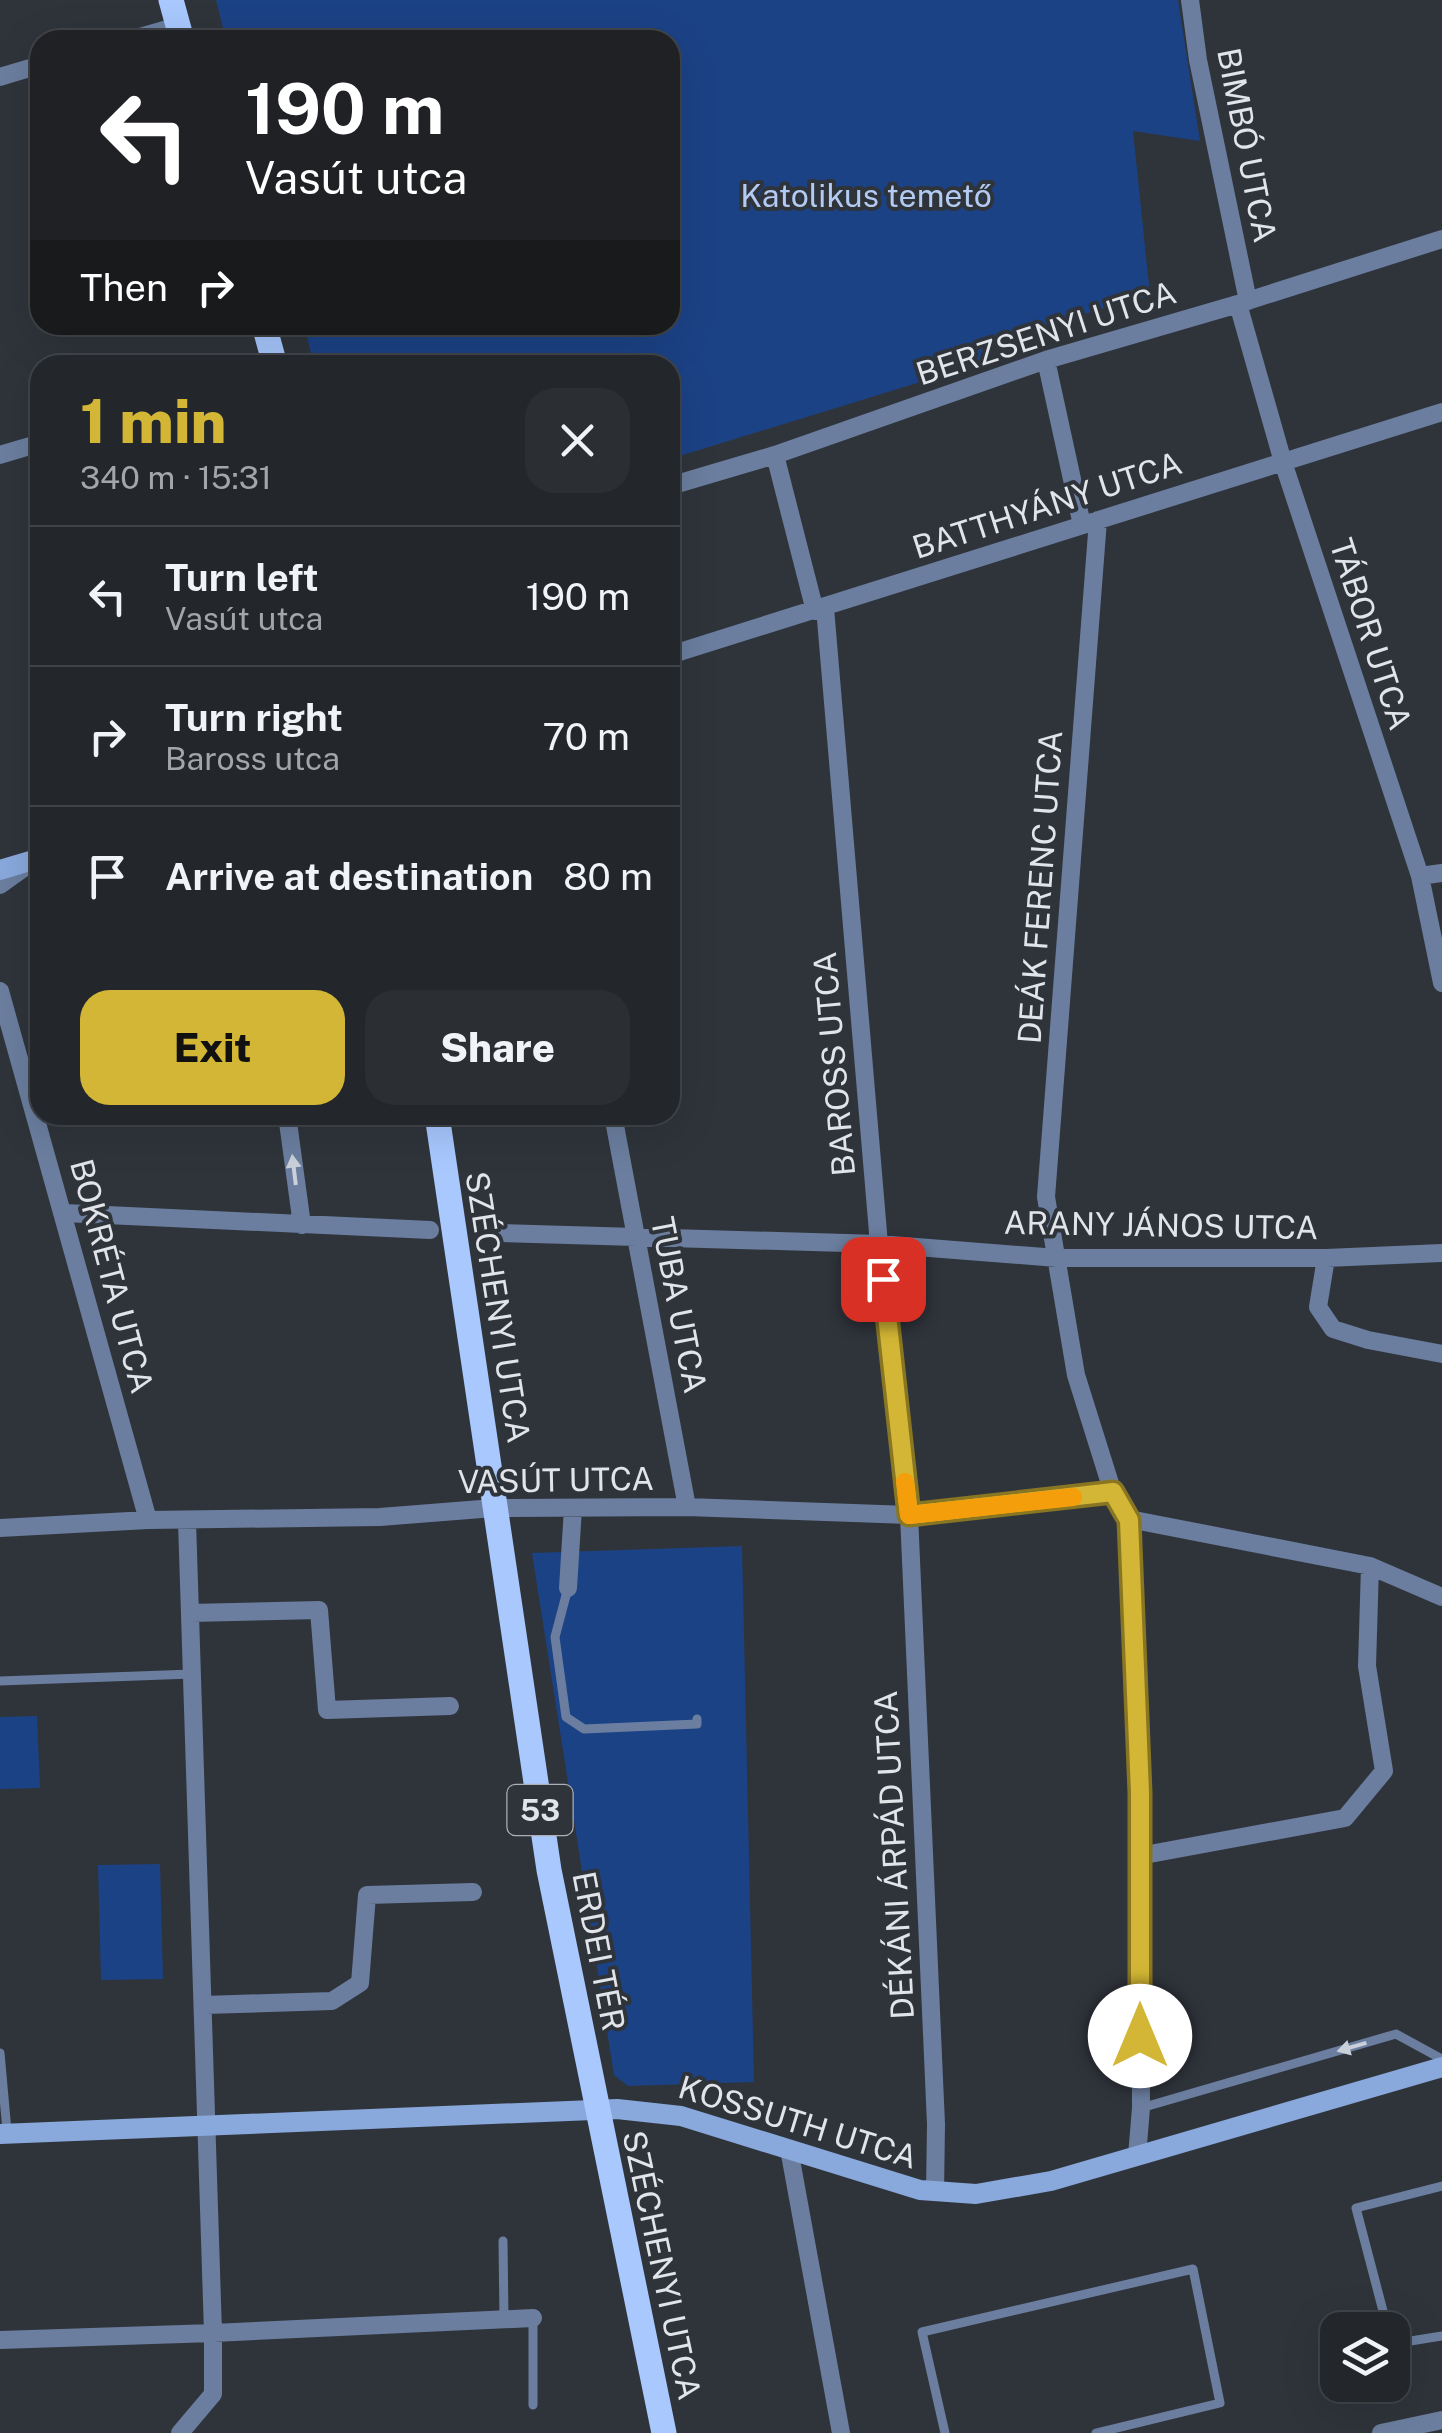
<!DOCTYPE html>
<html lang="en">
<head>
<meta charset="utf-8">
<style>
	body { margin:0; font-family:"Public Sans",sans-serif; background:#2b2f34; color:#f1f3f6; height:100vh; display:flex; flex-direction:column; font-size:38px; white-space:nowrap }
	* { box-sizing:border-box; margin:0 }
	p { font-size:32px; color:#a3a5a9 }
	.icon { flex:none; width:55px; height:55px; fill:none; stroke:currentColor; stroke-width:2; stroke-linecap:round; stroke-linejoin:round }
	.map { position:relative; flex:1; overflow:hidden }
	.sheet { position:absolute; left:30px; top:355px; width:650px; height:770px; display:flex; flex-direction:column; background:#23272c; border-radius:30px; box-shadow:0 10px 40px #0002,0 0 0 2px #404448 }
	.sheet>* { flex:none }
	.top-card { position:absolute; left:30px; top:30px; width:650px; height:305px; border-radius:30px; box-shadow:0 10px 40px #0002,0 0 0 2px #404448; background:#202124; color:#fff; overflow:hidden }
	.buttons { position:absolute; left:1320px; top:2312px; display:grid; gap:20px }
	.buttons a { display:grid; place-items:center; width:90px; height:90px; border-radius:20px; background:#23272c; box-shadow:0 10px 40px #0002,0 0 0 2px #404448; font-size:50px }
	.pin { position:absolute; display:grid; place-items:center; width:85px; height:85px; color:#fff; margin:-42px; border-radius:20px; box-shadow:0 5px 15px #0006 }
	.me { position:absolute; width:110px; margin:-55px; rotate:0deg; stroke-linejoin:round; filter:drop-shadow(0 0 8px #0008) }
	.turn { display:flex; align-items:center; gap:35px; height:210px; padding:0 50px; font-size:45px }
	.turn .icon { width:130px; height:130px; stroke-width:2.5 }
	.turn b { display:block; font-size:70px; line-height:85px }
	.then { display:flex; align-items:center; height:95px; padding:0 50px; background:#0003; gap:20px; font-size:38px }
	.round { display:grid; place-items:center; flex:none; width:105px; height:105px; border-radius:30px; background:#2b2f34 }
	.head { display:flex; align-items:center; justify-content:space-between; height:170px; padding:0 50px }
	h1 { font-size:60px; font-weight:800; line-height:75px; color:#d3b635 }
	.button { display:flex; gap:20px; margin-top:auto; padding:20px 50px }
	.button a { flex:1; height:115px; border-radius:30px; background:#d3b635; color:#111; font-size:40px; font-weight:800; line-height:115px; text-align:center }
	.button a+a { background:#2b2f34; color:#f1f3f6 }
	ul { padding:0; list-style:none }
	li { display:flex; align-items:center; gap:30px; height:140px; padding:0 50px; border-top:2px solid #404448 }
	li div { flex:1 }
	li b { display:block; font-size:38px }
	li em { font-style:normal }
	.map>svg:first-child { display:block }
</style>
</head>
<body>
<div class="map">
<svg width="1442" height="2433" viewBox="0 0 1442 2433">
	<rect width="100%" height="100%" fill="#2f343b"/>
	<!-- green -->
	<path fill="#1c4286" d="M216,0H1178L1200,141L1133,131L1150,295L1000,338L982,363L670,459V365H314L304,325H670V40H226Z
		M742,1546L754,2082L628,2086L614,2075L532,1553Z
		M37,1716L40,1788L0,1789V1717Z
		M160,1864L163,1979L101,1980L98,1865Z"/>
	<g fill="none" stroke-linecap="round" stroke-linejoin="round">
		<!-- lane -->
		<path stroke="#6b7e9f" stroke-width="9" d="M568,1588L555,1637L566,1717L584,1729L697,1724V1719
			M0,1681L192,1674
			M0,2053L7,2131
			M1141,2108L1396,2034L1442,2059
			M503,2241L504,2319
			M1388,2330L1356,2208L1442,2186
			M1392,2344L1442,2336
			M533,2405V2318
			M945,2433L922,2332L1193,2269L1220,2403L1096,2433"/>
		<!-- street -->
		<path stroke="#6b7e9f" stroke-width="18" d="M1190,0L1198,60L1248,301
			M130,40L178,26
			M0,77L40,65
			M1238,304L1283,462L1420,876L1442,983
			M1046,360L1082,525
			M0,455L40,443
			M775,455L815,611
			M670,486L775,455L1046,360L1238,304L1442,239
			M1098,520L1046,1197L1076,1375L1113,1493L1129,1519L1140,1793L1141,2108L1137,2156
			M825,608L879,1244L909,1515L936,2124L935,2192
			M670,655L1442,412
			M1420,876L1442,873
			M0,885L28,865
			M0,991L148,1520
			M287,1115L302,1225
			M613,1115L687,1507
			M64,1213L430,1230
			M500,1233L879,1244L1057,1258H1326L1442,1253
			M1326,1258L1318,1307L1333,1329L1368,1340L1442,1354
			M1129,1519L1370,1566L1442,1597
			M187,1521L213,2333L533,2318
			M0,1528L148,1520L380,1517L494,1508L687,1507L909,1515L1113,1493
			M568,1588L573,1508
			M190,1613L319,1610L327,1710L450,1706
			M1139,1856L1345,1818L1384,1771L1367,1666L1370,1566
			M204,2005L332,2001L360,1983L367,1895L473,1892
			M789,2149L841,2433
			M0,2340L213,2333V2394L180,2433
			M1381,2433L1442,2420"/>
		<!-- secondary -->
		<path stroke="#89a8dc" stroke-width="20" d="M0,870L40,858
			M0,2134L617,2109L681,2116L920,2190L976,2194L1051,2181L1442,2067"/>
		<!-- primary -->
		<path stroke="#a8c8fe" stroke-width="25" d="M171,0L182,40
			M264,325L275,365
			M437,1115L549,1870L664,2433"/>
	</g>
	<!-- one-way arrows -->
	<defs><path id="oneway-solid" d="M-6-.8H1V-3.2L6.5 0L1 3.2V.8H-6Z" transform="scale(2.5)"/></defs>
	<g fill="#c9d0da">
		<use href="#oneway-solid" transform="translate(294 1170) rotate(-97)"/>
		<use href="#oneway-solid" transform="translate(1352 2047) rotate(164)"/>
	</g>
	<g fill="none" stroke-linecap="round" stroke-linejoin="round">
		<defs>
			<path id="route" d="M883,1279L909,1515L1113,1492L1129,1520L1140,1793V2036"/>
		</defs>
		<!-- route casing -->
		<use href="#route" stroke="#897622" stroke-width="25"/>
		<!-- route -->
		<use href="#route" stroke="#d3b635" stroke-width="18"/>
		<!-- slow -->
		<path stroke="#f59e0b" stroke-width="18" d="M905,1482L909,1515L1073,1497"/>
	</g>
	<g text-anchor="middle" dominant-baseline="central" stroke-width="8" stroke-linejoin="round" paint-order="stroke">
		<!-- shield labels -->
		<rect fill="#2f343b" stroke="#acafb5" stroke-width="2.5" x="507.5" y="1785" width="65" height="50" rx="8"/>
		<g font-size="30" font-weight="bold" fill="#e1e4e9">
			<text x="540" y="1810">53</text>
		</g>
		<!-- street labels -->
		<g font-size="32" fill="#e1e4e9" stroke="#2f343b">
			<text transform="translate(1247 145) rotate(79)">BIMBÓ UTCA</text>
			<text transform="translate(1046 333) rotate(-18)">BERZSENYI UTCA</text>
			<text transform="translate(1047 505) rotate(-18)">BATTHYÁNY UTCA</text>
			<text transform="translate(1371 634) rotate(72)">TÁBOR UTCA</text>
			<text transform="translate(1040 887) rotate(-86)">DEÁK FERENC UTCA</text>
			<text transform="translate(834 1064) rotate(-95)">BAROSS UTCA</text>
			<text transform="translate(1161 1225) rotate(1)">ARANY JÁNOS UTCA</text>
			<text transform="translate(112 1276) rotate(75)">BOKRÉTA UTCA</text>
			<text transform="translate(679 1305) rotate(79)">TUBA UTCA</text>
			<text transform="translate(498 1307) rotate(81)">SZÉCHENYI UTCA</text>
			<text transform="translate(556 1480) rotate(-1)">VASÚT UTCA</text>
			<text transform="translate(894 1855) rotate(-93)">DÉKÁNI ÁRPÁD UTCA</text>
			<text transform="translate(599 1951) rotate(79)">ERDEI TÉR</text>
			<text transform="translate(798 2122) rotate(17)">KOSSUTH UTCA</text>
			<text transform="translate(662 2265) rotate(78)">SZÉCHENYI UTCA</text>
		</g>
		<!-- park labels -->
		<g font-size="32" fill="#b3caf2" stroke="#2f343b">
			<text x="866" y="195">Katolikus temető</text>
		</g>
	</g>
</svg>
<div class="buttons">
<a><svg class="icon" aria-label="layers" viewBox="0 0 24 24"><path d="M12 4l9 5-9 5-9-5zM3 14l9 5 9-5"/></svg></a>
</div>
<div class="pin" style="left:883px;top:1279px;background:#d93025"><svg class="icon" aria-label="arrive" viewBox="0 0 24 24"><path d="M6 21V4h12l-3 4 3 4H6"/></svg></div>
<svg class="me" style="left:1140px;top:2036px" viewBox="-20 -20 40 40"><circle r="19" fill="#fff"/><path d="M0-13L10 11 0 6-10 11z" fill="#d3b635"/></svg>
<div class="top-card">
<div class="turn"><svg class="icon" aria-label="left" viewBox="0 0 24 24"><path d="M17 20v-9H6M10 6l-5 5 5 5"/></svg><div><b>190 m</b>Vasút utca</div></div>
<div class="then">Then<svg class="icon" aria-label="right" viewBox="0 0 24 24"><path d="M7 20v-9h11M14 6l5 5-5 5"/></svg></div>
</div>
<section class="sheet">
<div class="head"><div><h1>1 min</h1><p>340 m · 15:31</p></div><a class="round"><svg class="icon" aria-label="close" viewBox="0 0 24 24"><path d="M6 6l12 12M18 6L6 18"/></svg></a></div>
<ul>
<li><svg class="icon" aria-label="left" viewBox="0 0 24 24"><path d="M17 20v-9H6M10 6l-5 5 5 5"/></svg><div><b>Turn left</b><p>Vasút utca</p></div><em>190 m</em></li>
<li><svg class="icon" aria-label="right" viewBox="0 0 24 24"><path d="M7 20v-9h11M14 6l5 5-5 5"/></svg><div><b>Turn right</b><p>Baross utca</p></div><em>70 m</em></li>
<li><svg class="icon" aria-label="arrive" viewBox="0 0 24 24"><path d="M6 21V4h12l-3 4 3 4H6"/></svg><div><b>Arrive at destination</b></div><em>80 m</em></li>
</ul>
<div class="button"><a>Exit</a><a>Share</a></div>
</section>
</div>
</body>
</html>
